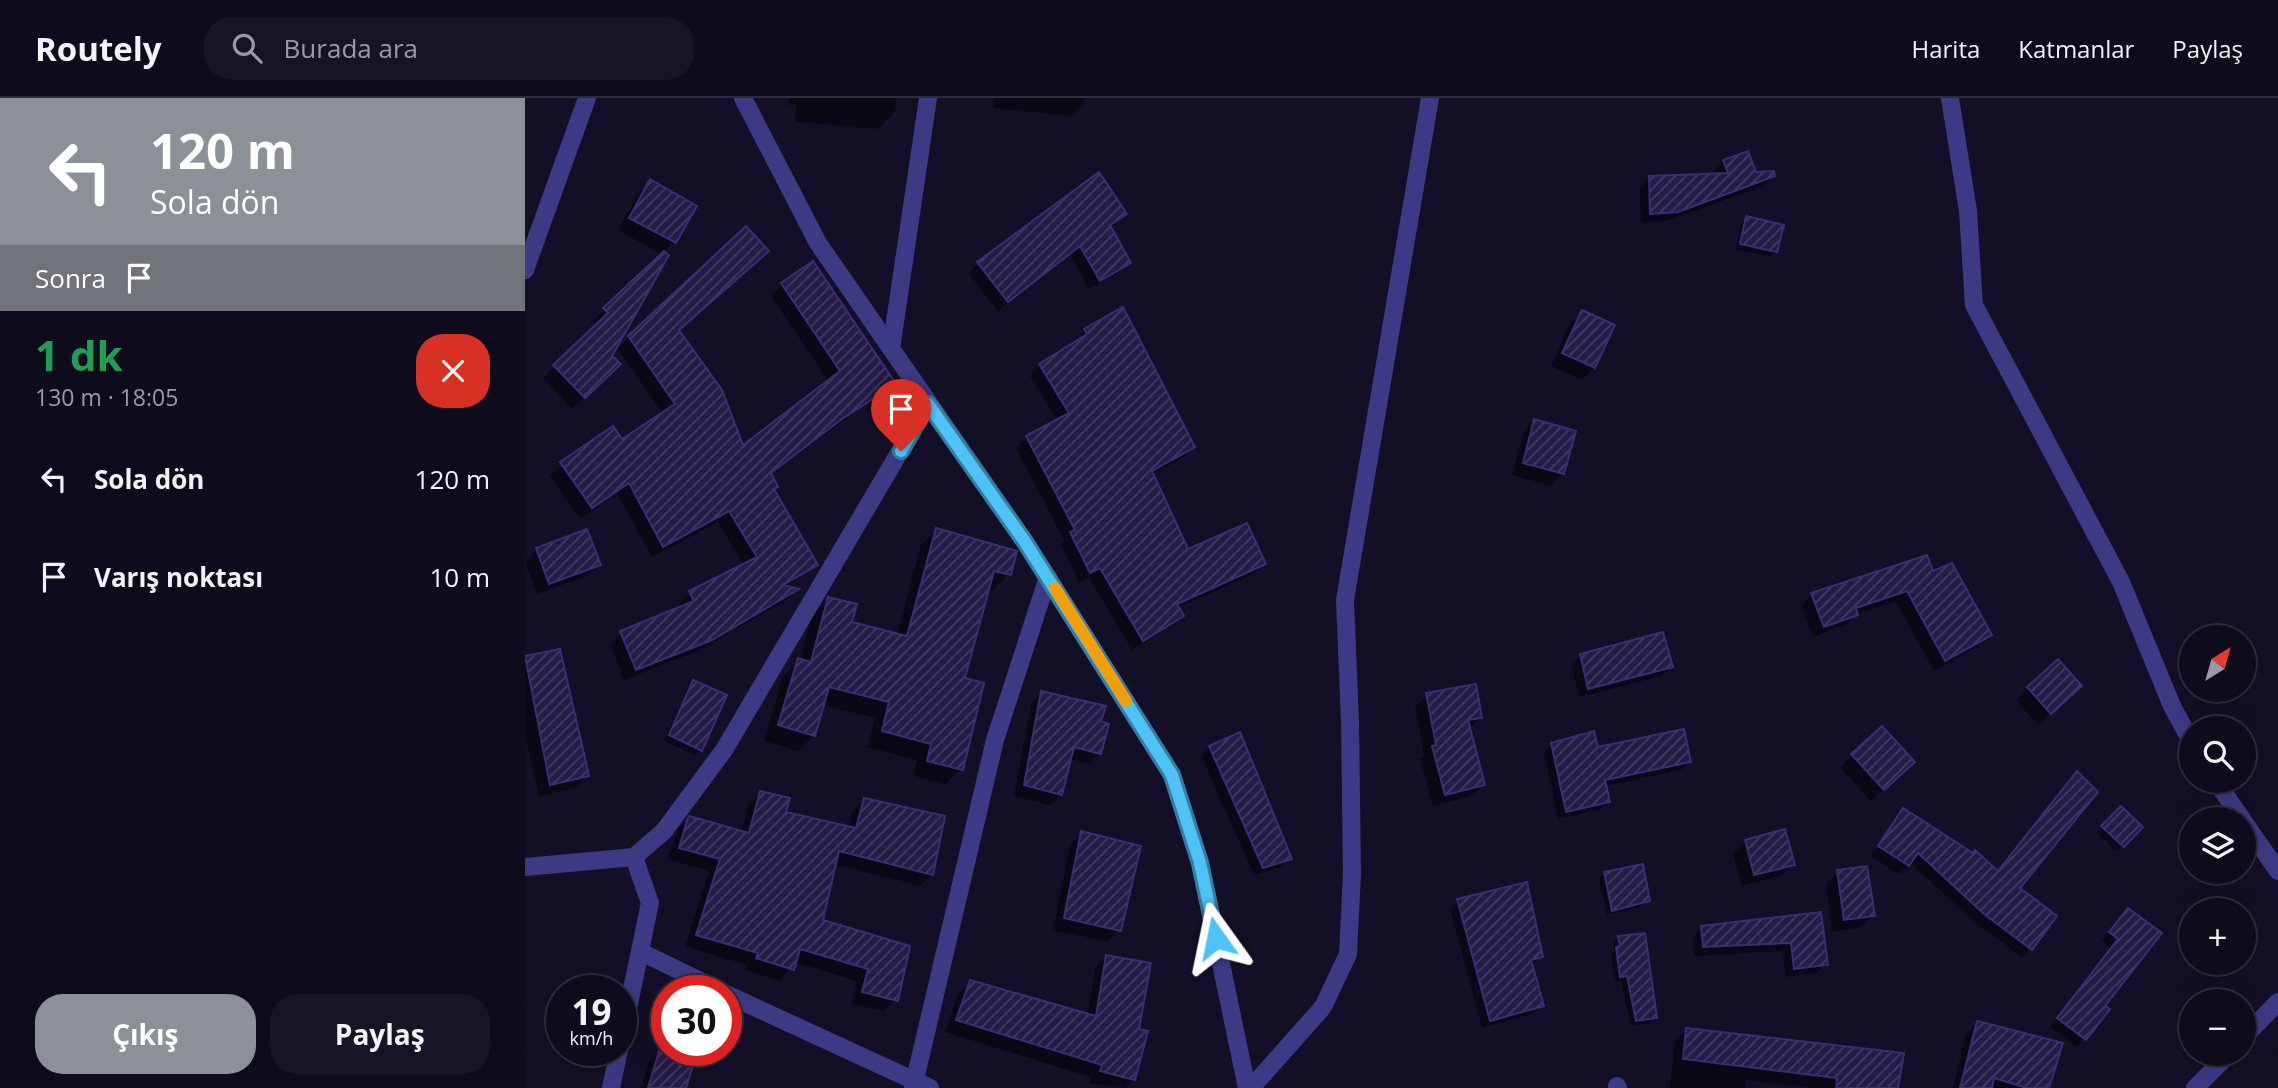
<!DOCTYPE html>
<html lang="tr">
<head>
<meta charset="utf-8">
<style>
	body { margin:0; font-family:"Open Sans",sans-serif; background:#171425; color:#f1f3f6; height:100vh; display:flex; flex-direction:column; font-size:26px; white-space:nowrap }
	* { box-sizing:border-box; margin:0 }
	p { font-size:23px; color:#9b9ba3 }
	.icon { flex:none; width:38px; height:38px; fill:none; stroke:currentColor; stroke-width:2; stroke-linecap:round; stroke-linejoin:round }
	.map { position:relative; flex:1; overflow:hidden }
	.side { display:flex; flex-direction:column; background:#0e0b1c; width:525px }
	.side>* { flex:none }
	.banner { background:#8c9099; color:#fff; overflow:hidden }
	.needle { width:46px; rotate:37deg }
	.controls { position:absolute; left:1654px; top:527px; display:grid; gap:14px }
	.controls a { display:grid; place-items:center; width:77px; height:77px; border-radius:50%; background:#0e0b1c; box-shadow:0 7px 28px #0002,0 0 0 2px #2e2b3b; font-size:35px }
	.speed { position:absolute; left:21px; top:877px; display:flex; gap:14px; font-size:35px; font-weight:700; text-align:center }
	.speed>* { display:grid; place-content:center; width:91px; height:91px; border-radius:50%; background:#0e0b1c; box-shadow:0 7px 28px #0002,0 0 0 2px #2e2b3b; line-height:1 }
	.speed small { font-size:18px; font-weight:400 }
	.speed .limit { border:10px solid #d22; background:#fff; color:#111 }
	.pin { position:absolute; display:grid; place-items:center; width:60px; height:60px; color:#fff; margin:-72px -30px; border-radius:50% 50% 50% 0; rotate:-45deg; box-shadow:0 0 7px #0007 }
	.pin .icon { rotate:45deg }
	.me { position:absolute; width:77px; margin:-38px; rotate:348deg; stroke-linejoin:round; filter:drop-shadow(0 0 5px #0008) }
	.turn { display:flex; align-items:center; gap:24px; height:147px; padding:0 35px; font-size:32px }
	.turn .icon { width:91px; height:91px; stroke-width:2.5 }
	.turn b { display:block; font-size:49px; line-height:60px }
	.then { display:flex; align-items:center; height:66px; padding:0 35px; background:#0003; gap:14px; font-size:26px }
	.round { display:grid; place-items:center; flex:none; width:74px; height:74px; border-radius:28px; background:#171425 }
	.head { display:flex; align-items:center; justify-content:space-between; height:119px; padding:0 35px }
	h1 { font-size:42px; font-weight:700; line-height:52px; color:#1e9e55 }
	.primary-button { display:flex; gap:14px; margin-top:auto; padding:14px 35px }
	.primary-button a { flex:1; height:80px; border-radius:28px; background:#8c9099; color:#fff; font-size:28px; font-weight:700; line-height:80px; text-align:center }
	.primary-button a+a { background:#171425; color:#f1f3f6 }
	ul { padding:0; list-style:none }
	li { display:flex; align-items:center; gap:21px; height:98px; padding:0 35px }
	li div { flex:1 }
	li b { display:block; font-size:26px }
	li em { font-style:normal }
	header { display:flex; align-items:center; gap:42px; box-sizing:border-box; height:98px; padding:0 35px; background:#0e0b1c; border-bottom:2px solid #2e2b3b }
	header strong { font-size:33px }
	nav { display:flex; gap:38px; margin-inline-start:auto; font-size:24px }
	.search { width:490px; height:63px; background:#171425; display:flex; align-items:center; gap:18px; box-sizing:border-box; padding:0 24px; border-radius:28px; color:#9b9ba3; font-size:26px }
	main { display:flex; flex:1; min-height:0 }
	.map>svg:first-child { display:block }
</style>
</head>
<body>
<header>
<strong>Routely</strong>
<div class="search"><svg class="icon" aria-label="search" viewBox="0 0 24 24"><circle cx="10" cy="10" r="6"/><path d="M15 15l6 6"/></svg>Burada ara</div>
<nav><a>Harita</a><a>Katmanlar</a><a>Paylaş</a></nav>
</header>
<main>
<section class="side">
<div class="banner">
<div class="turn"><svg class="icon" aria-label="left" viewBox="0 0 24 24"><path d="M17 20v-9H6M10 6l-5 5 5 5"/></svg><div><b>120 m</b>Sola dön</div></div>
<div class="then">Sonra<svg class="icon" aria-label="arrive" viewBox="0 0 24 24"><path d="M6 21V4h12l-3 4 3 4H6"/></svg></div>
</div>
<div class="head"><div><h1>1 dk</h1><p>130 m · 18:05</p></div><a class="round" style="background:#d93025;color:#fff"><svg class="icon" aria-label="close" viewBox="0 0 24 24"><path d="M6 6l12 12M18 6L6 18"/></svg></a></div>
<ul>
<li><svg class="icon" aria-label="left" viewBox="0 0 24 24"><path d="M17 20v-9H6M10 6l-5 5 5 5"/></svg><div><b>Sola dön</b></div><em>120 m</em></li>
<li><svg class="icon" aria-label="arrive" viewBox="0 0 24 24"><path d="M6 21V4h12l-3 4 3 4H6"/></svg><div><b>Varış noktası</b></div><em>10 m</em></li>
</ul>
<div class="primary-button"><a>Çıkış</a><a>Paylaş</a></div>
</section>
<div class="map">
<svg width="1753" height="990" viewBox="0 0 1753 990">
	<defs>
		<pattern id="building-hatch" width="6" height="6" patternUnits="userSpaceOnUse" patternTransform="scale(1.75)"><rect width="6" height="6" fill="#241b47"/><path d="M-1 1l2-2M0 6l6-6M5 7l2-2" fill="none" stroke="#433b63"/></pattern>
	</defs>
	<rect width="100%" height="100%" fill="#130f26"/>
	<!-- shadow -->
	<path fill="#0007" d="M264,0H371L370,14L353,31L270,24L271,7H263Z
		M469,0H559L558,6L546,18L468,10Z
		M1199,63L1230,76L1249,78L1239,88L1142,123L1116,124L1115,89L1125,79L1191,77L1189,73Z
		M125,84L170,108L149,144L138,155L142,158L85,259L94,266L47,311L18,280L72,228L68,223L138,157L93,132L113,96Z
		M600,116L585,129L604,164L594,174L564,191L545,156L473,213L443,175L453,166Z
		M1222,120L1251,153L1245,159L1211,151L1216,126Z
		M257,187L368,286L245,377L247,392L291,467L260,490L270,492L260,503L173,553L99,582L85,546L96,535L155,511L153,506L165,495L219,468L193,424L127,459L92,395L55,421L25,377L88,330L97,343L138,316L93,251L104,239L152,233L217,350L304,284L246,198Z
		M1057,214L1069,269L1057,282L1026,268L1045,226Z
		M560,232L668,349L657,360L627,377L662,454L739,465L728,476L652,510L657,518L646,528L607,552L564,479L554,484L536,446L539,442L491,350L502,339L533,323L505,278L515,267L551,245Z
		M1010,323L1049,334L1037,376L1025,388L987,377L998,335Z
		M412,432L484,476L468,492L463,490L438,581L436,671L420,686L388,678L392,662L342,649L350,620L297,607L288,638L273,653L239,643L258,578L275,563L287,516L303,501L325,525L372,537L396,447Z
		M12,452L74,466L62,478L12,496L0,464Z
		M1407,475L1465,537L1453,548L1409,573L1371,503L1332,516L1320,527L1288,539L1276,507L1287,496Z
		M34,553L62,678L50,690L14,698L0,638V560Z
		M1056,557L1146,569L1137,578L1054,599L1047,567Z
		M1532,564L1543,600L1513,627L1491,602Z
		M168,584L176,652L170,657L139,643L163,590Z
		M517,595L574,624V655L564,666L544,661L536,696L525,707L489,698L506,606Z
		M902,597L955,619L944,631L958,686L946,698L908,708L895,662L899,658L890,609Z
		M1356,630L1376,676L1346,703L1315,669Z
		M1027,646L1072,651L1164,663L1156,672L1079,688L1083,704L1074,712L1033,721L1019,655Z
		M685,649L765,760L756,769L729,777L676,658Z
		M236,695L259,715L323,730L327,714L339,702L407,776L395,788L309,766L296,824L383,849L371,902L359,913L327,906L332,883L269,864L255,883L220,872L222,867L160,848L184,773L143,761L153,731L165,720L216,734L224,706Z
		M1596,710L1615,729L1592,753L1572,735Z
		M1378,713L1492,790L1506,850L1497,859L1450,824L1385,765L1374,776L1346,758Z
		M557,735L594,832L582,844L528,832L545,747Z
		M1221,743L1268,766L1255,778L1217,788L1208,756Z
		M1313,774L1348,817L1336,829L1307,834L1301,786Z
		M1080,776L1123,803L1117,808L1082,817L1074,781Z
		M933,803L1016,859L1006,867L1017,907L1009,915L957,930L925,810Z
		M1603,812L1578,908L1582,911L1552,949L1525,929L1586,850L1577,843Z
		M1295,816L1301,866L1292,875L1261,879L1258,853L1169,858L1168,839L1177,830Z
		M1094,840L1130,919L1124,925L1106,928L1096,883L1090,884L1086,856L1089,853L1088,845Z
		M582,859L612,932L609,981L600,990L564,985L566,979L420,934L433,896L445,884L562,917L570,871Z
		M1452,925L1522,990H1428L1441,936Z
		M1161,932L1371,990H1291L1220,982V990H1145L1150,944Z
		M136,952L160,990H116L124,964Z"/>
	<!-- building -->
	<path fill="url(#building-hatch)" stroke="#3b2d73" stroke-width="2" d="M1223,53L1231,74L1249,73L1250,78L1153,114L1125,116L1124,78L1203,75L1198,62Z
		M574,74L602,116L585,127L606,165L575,183L555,148L483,204L452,164Z
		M125,81L172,108L151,145L104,120Z
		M1221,118L1259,127L1252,154L1215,146Z
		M221,128L244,153L154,232L197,292L218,347L315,273L256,185L288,163L371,286L317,321L246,375L253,389L249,391L293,467L258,487L274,491L187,542L111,572L95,533L169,503L164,493L232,459L204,413L138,449L104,385L67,410L35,364L88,328L97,341L150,306L103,238Z
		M139,153L144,157L87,258L96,266L60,300L28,267L83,215L78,210Z
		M598,209L670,349L627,373L663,451L722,425L741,466L652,506L659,518L618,543L575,470L565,475L545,434L550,432L501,338L544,315L514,266L562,236L559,231Z
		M1057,212L1090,227L1070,270L1037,255Z
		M1009,321L1051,333L1039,376L998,365Z
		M411,430L492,453L486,477L469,473L440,580L459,585L438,672L402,663L406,646L357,633L364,604L304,589L290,638L253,627L273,560L286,564L303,499L332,506L327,524L382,538Z
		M62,431L76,467L24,486L11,450Z
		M1402,457L1408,473L1427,465L1467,537L1420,563L1382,493L1331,510L1333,517L1299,529L1286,495Z
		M1138,534L1148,569L1063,591L1055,556Z
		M35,551L64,678L25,687L0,558Z
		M1533,561L1557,588L1526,616L1502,589Z
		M168,582L202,597L177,653L144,637Z
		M951,586L957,620L943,622L960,687L920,697L907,648L911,647L901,595Z
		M516,593L581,608L576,623L584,626L576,656L549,649L537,697L499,687Z
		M1357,628L1390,664L1359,692L1326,656Z
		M1159,631L1166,664L1080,682L1085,704L1041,714L1026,645L1069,633L1073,649Z
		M715,634L767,761L738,770L684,648Z
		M1552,673L1573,694L1495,790L1532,818L1507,852L1459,816L1393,755L1384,768L1353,748L1378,710L1448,755L1450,752L1473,773Z
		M235,693L265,700L261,714L331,730L339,700L420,718L408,777L314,753L298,822L385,848L373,903L337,894L343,871L275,851L269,872L231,860L233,855L171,837L195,761L154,750L162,722L164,718L224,735Z
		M1596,708L1618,729L1599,749L1576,728Z
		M1260,731L1270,767L1229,777L1220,742Z
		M556,733L616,748L596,833L539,820Z
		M1118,766L1125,803L1087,813L1079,774Z
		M1342,768L1350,818L1319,822L1312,772Z
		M1002,784L1018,859L1006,862L1019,908L965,923L932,801Z
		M1603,810L1637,835L1580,908L1585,911L1561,942L1532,920L1593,841L1584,834Z
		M1296,814L1303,867L1269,871L1266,845L1178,849L1176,828Z
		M1120,835L1132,920L1111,923L1102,878L1095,879L1091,849L1095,848L1093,838Z
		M581,857L626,865L614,931L623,933L610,982L575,973L577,967L431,922L445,882L571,918Z
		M1452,923L1538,945L1524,990H1502L1469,980L1467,990H1435Z
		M1161,930L1379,955L1373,990H1311L1312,980L1158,961Z
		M135,950L170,961L161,990H123Z"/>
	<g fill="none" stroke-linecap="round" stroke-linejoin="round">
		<!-- minor -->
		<path stroke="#3d3a85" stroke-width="18" d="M218,0L293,145L500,444L647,677L675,765L722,990
			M1425,0L1443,113L1449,207L1596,484L1647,608L1666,643
			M0,172L62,0
			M366,251L403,0
			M1690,682L1717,721
			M1718,723L1753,773
			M0,769L109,759L139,733L199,652L403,306
			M116,854L194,892
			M201,896L405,990
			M1718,940L1753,904
			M96,944L125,805L109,759
			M1092,988L1093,990
			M86,990L94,952
			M388,990L470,642L523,479
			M726,990L798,909L823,856L827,776L825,624L820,502L905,0
			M1670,990L1704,956"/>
	</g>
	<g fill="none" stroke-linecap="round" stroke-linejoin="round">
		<defs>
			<path id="route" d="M376,353L403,306L500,444L647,677L675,765L691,840"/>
		</defs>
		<!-- route casing -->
		<use href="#route" stroke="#337fa1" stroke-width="18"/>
		<!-- route -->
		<use href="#route" stroke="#4fc3f7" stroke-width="12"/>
		<!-- slow -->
		<path stroke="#f59e0b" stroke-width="12" d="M530,490L601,603"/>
	</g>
</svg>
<div class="controls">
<a><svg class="needle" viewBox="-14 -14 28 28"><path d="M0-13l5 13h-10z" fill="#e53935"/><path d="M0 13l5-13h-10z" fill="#9b9ba3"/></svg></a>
<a><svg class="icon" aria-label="search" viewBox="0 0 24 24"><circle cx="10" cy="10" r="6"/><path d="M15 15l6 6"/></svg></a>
<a><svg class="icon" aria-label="layers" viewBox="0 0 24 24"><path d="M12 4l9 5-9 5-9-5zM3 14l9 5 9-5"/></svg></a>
<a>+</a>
<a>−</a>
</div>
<div class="speed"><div>19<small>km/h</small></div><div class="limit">30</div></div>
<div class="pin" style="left:376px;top:353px;background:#d93025"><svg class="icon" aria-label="arrive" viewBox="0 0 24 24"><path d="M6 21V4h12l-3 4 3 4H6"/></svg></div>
<svg class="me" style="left:691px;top:840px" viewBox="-20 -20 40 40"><path d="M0-17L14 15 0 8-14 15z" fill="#4fc3f7" stroke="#fff" stroke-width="4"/></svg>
</div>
</main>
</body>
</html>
